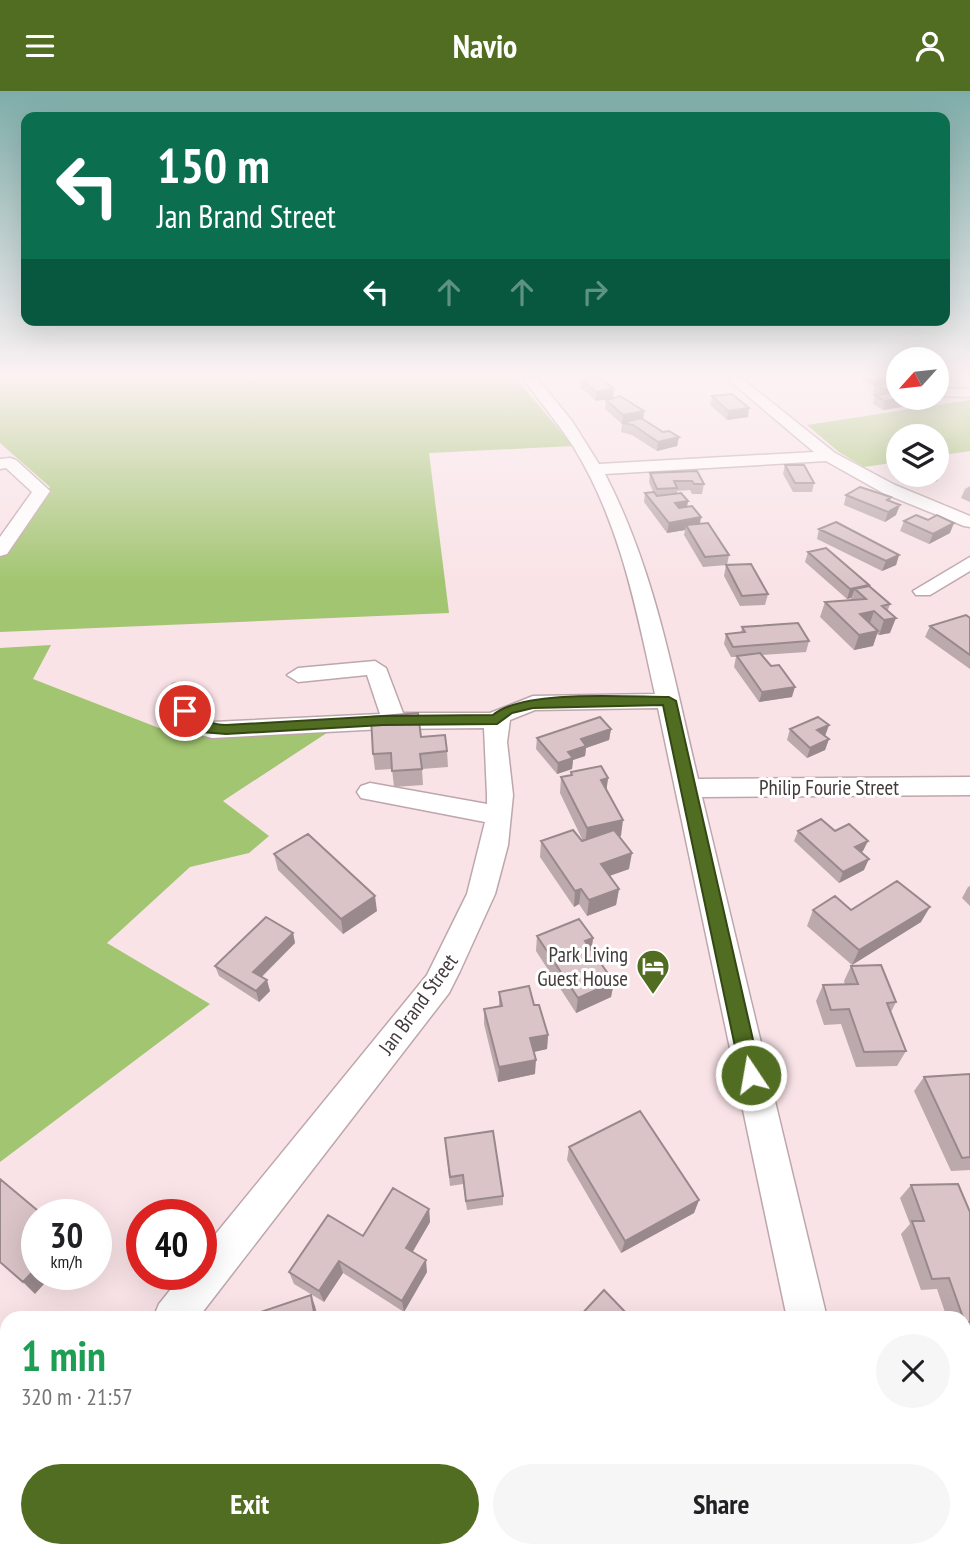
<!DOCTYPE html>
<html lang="en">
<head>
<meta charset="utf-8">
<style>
	body { margin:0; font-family:"PT Sans Narrow",sans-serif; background:#f6f6f6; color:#202124; height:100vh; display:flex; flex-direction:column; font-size:26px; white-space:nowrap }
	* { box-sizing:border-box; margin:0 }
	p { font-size:23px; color:#757577 }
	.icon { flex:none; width:38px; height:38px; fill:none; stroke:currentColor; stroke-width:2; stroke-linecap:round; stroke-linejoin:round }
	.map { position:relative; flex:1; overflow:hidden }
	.sheet { position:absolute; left:0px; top:1220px; width:971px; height:247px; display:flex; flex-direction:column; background:#fff; border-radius:21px 21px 0 0; box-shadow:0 7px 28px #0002 }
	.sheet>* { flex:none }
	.guide { position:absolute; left:21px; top:21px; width:929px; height:214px; border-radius:14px; box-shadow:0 7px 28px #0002; background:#0b6e4f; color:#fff; overflow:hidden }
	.needle { width:46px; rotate:243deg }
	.controls { position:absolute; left:886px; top:256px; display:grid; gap:14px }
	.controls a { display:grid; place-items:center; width:63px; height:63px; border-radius:50%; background:#fff; box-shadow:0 7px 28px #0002; font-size:35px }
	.speed { position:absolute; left:21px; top:1108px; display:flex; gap:14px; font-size:35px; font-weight:700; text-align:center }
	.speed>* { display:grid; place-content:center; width:91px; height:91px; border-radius:50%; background:#fff; box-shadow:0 7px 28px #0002; line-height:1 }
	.speed small { font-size:18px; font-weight:400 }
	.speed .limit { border:10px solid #d22; background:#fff; color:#111 }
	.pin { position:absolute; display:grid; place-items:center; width:60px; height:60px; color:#fff; margin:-30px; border:4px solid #fff; border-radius:50%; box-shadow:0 2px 7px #0007 }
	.me { position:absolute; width:77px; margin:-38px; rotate:348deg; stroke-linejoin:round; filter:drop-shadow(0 0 5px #0008) }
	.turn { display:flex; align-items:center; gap:24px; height:147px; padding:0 21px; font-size:32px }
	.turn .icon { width:91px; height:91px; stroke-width:2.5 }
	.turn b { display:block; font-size:49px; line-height:60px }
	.lanes { display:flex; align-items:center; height:66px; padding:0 21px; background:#0003; justify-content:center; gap:35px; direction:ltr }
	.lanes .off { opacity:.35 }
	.round { display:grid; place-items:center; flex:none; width:74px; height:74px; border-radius:37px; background:#f6f6f6 }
	.head { display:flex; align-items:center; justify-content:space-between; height:119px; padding:0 21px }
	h1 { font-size:42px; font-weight:800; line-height:52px; color:#1e9e55 }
	.cta { display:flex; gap:14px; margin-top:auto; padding:14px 21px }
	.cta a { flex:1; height:80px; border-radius:42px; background:#516d21; color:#fff; font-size:28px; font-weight:800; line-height:80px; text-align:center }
	.cta a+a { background:#f6f6f6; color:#202124 }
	header { display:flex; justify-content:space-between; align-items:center; height:91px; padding:0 21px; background:#516d21; color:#fff; font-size:32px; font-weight:800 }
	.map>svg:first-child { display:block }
</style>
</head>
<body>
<header><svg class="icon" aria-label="menu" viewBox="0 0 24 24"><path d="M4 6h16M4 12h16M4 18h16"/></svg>Navio<svg class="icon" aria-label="person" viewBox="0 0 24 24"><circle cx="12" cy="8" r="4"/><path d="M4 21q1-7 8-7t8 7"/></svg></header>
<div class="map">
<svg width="970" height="1465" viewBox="0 0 970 1465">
	<rect width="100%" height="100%" fill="#f9e3e7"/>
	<!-- green -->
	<path fill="#a2c571" d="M0,286H515L573,355L429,362L449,522L0,541V466L50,396L0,352Z
		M970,309V360L936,365V345H898V371L864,376L839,361L807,334Z
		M51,554L33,588L159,637L348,628L223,710L269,745L249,762L190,776L107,852L210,913L0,1071V557Z"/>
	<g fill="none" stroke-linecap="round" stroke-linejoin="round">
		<defs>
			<path id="minor" d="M522,286H536L572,330L599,373L814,361L725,286H740L835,362L895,394L970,425V436L964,435L883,402L826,370L605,383C655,479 673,584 698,688L970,686V704L702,706L827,1227H787L658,617L535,619L510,629L507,651L513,704L508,754L495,803L460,880L449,902L198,1227H153L159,1213L183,1183H201V1161L427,884L467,803L485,731L361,707L357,701L361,695L370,692L487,713V704L484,637L383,638L212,647C205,645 196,643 190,639C178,631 164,606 173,593H189L199,621L213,631L380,623L367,584L298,591L287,584L298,577L375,570L386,577L403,622H490L533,605L655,603C636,517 620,431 573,355C557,331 539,309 522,286Z
				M936,297L970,298V306L936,305Z
				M10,367L16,369L50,400L7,463L0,465V446L32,401L6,377L0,378V368Z
				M970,466V480L930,504H916L913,500Z
				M7,1414V1460H18L9,1465H0V1417Z
				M837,1460H883L885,1465H839Z"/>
		</defs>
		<!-- minor casing -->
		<use href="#minor" stroke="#bda7ac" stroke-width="3"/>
		<!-- minor -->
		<use href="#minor" fill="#fff" fill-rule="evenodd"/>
	</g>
	<!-- wall -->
	<path fill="#bba9ac" d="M579,286H602L601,287L614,298L613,307L596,310L580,296V288L582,287Z
		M856,286H886V287L895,286L898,306H916L914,314L883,319L873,313L875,304H876L873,302L875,295Z
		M712,305L748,326L727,329L710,314Z
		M606,309L643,328L663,341L679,346L677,355L657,360L632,344L621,341L622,333L605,318Z
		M898,370V381L894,379Z
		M785,374L814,392L812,401H793L783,383Z
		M697,380L704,393L702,403H692L690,399L677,400V402L688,410L687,416L701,426L700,433L729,464L727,474L768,503L765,514L740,515L724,485L726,474L703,476L684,444L685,439L667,442L644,411L645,402L653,401L649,391L650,382Z
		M940,380L937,390L922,395L902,383H936Z
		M970,395V411L961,407L965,398Z
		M846,404L891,406L890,410L896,424L885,431L844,414Z
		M904,430L950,442L929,453L900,440Z
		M819,438L899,464L896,474L882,480L817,448Z
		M808,461L869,495L890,513L888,519L890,542L879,544L877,543L873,555L854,559L820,526L825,511L851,509V507L847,508L805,471Z
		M970,527V578L925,546L930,535Z
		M742,536L809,550L806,561L762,564L792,606L759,611L734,576L736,566H731L724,553L726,543L741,542Z
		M829,634L825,645L829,648L825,659L807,667L787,649L790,638Z
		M611,638L609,649L586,657L585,665L573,669L572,678L557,683L536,658L537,647Z
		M421,646L447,660L448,676L422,678L423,694L394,696L392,678L375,679L373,663Z
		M571,681L608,687L606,699L621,745L619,746L629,778L609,785L619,798L616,814L587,825L579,813L574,816L540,766L541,750H583L560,702L561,686L570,685Z
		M798,740H835L863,760L861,761L864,779L839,792L794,750Z
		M274,763L377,820L343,843L278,779Z
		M970,795V815L962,807L968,796Z
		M813,819H851L921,831L852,874L807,835Z
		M293,842L295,852L262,886L270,900L259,911L219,885L215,875Z
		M537,845L593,847L591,859L614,891L611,906L576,922L536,860Z
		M851,875L896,911L891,921L906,960L897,975L856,976L841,933L824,934L816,910L823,894H845L844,890Z
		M499,901L534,914L548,944L547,958L534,961L535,983L498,991L484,933V918L499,915Z
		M970,983V1079L951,1080L914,1000L924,986Z
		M445,1047L503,1105V1114L467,1119L463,1093L450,1095Z
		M569,1056L699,1109L694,1122L621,1162L567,1069Z
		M911,1094L970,1121V1242H964V1227H947L937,1198L921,1199L901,1143L910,1133L900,1107Z
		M429,1118L430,1131L412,1161L427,1181L404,1221L343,1182L324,1211L294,1193L289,1181L363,1145Z
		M615,1460H707L709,1465H619Z"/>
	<!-- shaded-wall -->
	<path fill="#99898c" d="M886,286L885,288H884L882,294H876L874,296L877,287Z
		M614,298L613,307L596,310V301Z
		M908,306H916L914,314L883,319L885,310Z
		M749,317L748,326L727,329L728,320Z
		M644,320L643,329L622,332V333L623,324Z
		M679,346L677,355L657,360L658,351Z
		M940,380L937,390L922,395L926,385L936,383V382Z
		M688,410L686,420L673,422L675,412Z
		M900,414L896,424L885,431L888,421Z
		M701,426L699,436L686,434L685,439L667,442L669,432Z
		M954,432L950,442L929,453L933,443Z
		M899,464L896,474L882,480L886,470Z
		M869,494L855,498L851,507L847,508L850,498Z
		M874,520L869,535L860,523Z
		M896,527L890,542L879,544L884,529Z
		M878,540L873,555L854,559L859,544Z
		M795,596L792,606L759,611L762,601Z
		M829,634L825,645L814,650L817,639Z
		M611,638L609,649L586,657L585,665L573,669L572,678L557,683L558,672L581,648Z
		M829,648L825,659L807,667L810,657Z
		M608,687L606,703L601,689Z
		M623,729L621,745L585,753L587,737Z
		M868,750L863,760L850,767L855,756Z
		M632,762L629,778L598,789L601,773Z
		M869,768L864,779L839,792L843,781Z
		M581,798L579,813L574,816L575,800Z
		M619,798L616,814L587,825L589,809Z
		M375,805L377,820L343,843L341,828Z
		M930,816L921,831L852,874L859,859Z
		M293,842L295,852L256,891L253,881Z
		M593,847L591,863L585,850Z
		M267,889L270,900L259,911L256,900Z
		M614,891L611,906L576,922L578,907Z
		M548,944L547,958L529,962L530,947Z
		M536,969L535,983L498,991L499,976Z
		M699,1109L694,1122L621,1162L625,1150Z
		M429,1118L430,1131L408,1169L406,1157Z
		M426,1169L427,1181L404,1221L402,1210Z
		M339,1170L343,1182L324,1211L319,1200Z
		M37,1176V1183H53L35,1203L23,1191Z
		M311,1204L315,1215L318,1227H315Z"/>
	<!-- building -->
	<path fill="#dac4c8" stroke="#99898c" stroke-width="2" d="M592,286H599L614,298L596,301L580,288Z
		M898,286V295L896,296H898V306H908L885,310L875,304L890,302L876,294L890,291L884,288Z
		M732,303L749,317L728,320L712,305Z
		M620,305L644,320L623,324L606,309Z
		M641,327L663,341L669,340L679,346L658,351L633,334L622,332Z
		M785,374H804L814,392H795Z
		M697,380L704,393H694L692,390H674L677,397L657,398L650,382Z
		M860,396L891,406L887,409L900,414L888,421L846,404Z
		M654,401L657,405L681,402L688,410L675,412L679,417L692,415L701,426L669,432L645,402Z
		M916,424L928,429L937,424L954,432L933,443L904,430Z
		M836,431L899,464L886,470L819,438Z
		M708,432L729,464L705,466L686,434Z
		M826,457L869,494L850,498L808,461Z
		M751,473L768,503L742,505L726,474Z
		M869,495L890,513L882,515L896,527L884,529L874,520L860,523L878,540L859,544L825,511L866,508L855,498Z
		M966,524L970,527V564L930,535Z
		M798,532L809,550L733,556L726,543L745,541L742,536Z
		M760,562L771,575L779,574L795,596L762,601L737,565Z
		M418,622L421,646L445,644L447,660L420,663L422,678L392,680L391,662L373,663L371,626Z
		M600,626L611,638L581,648L586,655L568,661L573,667L558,672L537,647Z
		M818,626L829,634L817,639L829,648L810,657L790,638Z
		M601,675L608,687L601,689L623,729L587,737L561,686L572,684L571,681Z
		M821,728L835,740L849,733L868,750L855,756L869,768L843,781L798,740Z
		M573,739L582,750L614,739L632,762L601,773L619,798L589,809L581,798L575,800L541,750Z
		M308,743L375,805L341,828L274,763Z
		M897,790L930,816L859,859L813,819L835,805L851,819Z
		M266,826L293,842L253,881L267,889L256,900L215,875Z
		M579,828L593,847L585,850L614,891L578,907L537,845Z
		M881,874L896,911L887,912L906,960L864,961L849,918L831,919L823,894L858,893L851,875Z
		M529,895L534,914H539L548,944L530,947L536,969L499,976L484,918L502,915L499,901Z
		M970,983V1066L962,1067L924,986Z
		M640,1020L699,1109L625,1150L569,1056Z
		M493,1040L503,1105L466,1110L463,1084L450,1086L445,1047Z
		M0,1088L43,1124H37V1176L23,1191L0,1171Z
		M958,1093L970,1121V1231L965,1232L949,1187L932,1188L912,1130H924L911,1094Z
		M393,1097L429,1118L406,1157L426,1169L402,1210L339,1170L319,1200L289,1181L328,1124L363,1145Z
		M604,1199L631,1227H578Z
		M311,1204L315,1227H246V1226Z
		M348,1460H404L403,1465H348Z
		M624,1460H707L709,1465H628Z
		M724,1460H729L733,1465H720Z"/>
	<!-- sky -->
	<linearGradient id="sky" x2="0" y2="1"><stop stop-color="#7eada9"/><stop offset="0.58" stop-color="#fcf2f4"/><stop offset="1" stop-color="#fcf2f4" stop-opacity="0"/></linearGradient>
	<rect width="970" height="491" fill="url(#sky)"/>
	<!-- route -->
	<path fill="#516d21" stroke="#354715" stroke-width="2" d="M669,606L676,610L761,984L759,990L751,993L744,990L741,984L663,614L533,617L512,622L497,633L383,634L226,643L201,641L178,620L185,615C204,622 201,633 226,634L383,625L493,624C523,598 627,606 669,606Z"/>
	<!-- icons -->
	<defs>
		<symbol id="hotel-pin" viewBox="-11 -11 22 30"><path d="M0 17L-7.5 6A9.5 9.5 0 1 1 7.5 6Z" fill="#516d21" stroke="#fff"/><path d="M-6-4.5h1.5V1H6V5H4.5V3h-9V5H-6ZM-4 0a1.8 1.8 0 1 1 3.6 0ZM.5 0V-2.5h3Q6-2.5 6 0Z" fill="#fff"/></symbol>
	</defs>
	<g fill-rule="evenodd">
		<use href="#hotel-pin" x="634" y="856" width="38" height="52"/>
	</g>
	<g text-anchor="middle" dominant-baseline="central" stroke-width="6" stroke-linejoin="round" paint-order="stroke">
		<!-- street labels -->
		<g font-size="21" fill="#433a3c" stroke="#fff">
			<text x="829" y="696">Philip Fourie Street</text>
			<text transform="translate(418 913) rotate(-54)">Jan Brand Street</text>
		</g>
		<!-- poi labels -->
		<g font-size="21" fill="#433a3c" stroke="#fff" text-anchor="end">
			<text x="628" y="863">Park Living<tspan x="628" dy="24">Guest House</tspan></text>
		</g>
	</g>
</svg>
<div class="controls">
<a><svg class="needle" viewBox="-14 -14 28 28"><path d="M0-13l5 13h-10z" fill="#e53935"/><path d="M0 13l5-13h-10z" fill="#757577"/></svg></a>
<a><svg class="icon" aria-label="layers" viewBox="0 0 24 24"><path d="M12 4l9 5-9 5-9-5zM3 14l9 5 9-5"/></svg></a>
</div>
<div class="speed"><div>30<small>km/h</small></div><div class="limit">40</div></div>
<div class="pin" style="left:185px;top:620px;background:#d93025"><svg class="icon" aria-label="arrive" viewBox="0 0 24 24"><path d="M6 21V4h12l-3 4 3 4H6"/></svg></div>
<svg class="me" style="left:751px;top:984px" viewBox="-20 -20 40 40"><circle r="17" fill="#516d21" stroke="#fff" stroke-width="3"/><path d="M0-11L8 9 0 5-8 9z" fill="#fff"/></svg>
<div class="guide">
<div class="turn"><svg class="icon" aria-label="left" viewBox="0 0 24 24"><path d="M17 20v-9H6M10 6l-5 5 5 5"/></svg><div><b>150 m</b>Jan Brand Street</div></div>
<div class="lanes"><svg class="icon" aria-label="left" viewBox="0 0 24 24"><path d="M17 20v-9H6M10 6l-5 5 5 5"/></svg><svg class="icon off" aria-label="ahead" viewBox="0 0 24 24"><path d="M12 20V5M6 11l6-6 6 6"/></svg><svg class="icon off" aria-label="ahead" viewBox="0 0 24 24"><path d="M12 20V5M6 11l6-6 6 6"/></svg><svg class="icon off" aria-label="right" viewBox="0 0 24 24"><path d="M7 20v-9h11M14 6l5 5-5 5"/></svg></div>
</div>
<section class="sheet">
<div class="head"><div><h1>1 min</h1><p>320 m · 21:57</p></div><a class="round"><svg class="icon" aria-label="close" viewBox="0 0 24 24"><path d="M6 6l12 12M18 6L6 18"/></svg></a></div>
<div class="cta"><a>Exit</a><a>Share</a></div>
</section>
</div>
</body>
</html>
